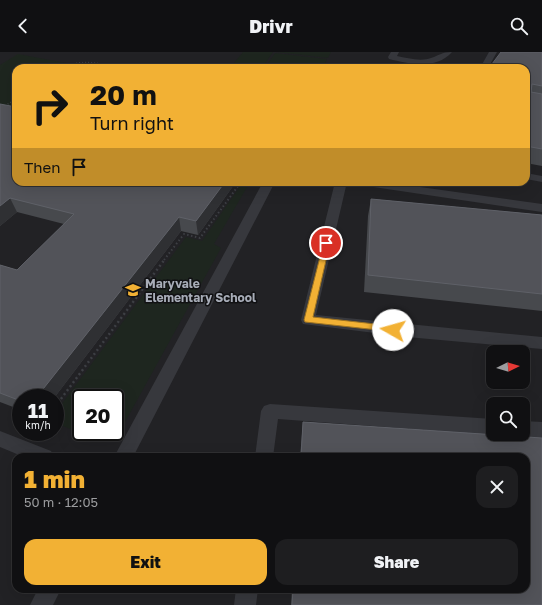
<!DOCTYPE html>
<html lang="en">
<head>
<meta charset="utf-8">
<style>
	body { margin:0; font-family:"Golos Text",sans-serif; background:#1e1e20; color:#f1f3f6; height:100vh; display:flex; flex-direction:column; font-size:15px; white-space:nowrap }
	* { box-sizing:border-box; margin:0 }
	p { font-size:13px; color:#9c9d9f }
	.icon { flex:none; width:22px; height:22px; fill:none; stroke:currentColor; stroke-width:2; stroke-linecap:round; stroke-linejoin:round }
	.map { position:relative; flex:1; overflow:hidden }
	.panel { position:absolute; left:12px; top:401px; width:518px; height:140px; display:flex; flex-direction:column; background:#101012; border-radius:12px; box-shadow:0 4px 16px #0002,0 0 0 1px #303032 }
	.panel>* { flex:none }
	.banner { position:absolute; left:12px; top:12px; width:518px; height:122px; border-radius:12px; box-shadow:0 4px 16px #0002,0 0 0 1px #303032; background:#f2b134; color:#111; overflow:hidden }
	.needle { width:26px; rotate:85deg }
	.controls { position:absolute; left:486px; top:293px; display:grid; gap:8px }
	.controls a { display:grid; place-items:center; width:44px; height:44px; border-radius:8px; background:#101012; box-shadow:0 4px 16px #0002,0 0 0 1px #303032; font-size:20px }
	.speed { position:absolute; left:12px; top:337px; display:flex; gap:8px; font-size:20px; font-weight:700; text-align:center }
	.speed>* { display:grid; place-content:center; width:52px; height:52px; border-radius:50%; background:#101012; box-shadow:0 4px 16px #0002,0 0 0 1px #303032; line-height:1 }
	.speed small { font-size:10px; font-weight:400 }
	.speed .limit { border:2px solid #111; border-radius:6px; background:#fff; color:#111 }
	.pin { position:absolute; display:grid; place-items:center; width:34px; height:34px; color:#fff; margin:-17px; border:2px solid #fff; border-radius:50%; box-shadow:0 1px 4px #0007 }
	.me { position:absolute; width:44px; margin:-22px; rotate:277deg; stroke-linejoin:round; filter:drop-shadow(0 0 3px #0008) }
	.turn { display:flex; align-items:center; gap:14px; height:84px; padding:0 12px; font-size:18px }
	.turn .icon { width:52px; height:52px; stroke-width:2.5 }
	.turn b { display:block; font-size:28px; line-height:34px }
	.then { display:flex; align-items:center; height:38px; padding:0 12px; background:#0003; gap:8px; font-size:15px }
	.round { display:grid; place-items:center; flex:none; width:42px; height:42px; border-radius:12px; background:#1e1e20 }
	.summary { display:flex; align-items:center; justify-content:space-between; height:68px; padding:0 12px }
	h1 { font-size:24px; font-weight:800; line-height:30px; color:#f2b134 }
	.button { display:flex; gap:8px; margin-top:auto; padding:8px 12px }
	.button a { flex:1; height:46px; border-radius:12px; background:#f2b134; color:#111; font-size:16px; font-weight:800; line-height:46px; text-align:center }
	.button a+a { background:#1e1e20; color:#f1f3f6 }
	header { display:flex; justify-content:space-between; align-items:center; height:52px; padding:0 12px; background:#101012; font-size:18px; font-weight:800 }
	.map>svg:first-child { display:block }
</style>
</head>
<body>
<header><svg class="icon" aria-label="back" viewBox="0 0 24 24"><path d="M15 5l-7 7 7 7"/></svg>Drivr<svg class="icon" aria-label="search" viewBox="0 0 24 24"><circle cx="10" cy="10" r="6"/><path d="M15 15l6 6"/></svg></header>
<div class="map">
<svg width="542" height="553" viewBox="0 0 542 553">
	<rect width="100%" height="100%" fill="#161618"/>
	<!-- built -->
	<path fill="#222225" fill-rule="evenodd" d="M0,0H542V553H0ZM16,16H526V130H16ZM493,300H523V330H493ZM21,346H55V380H21ZM81,346H115V380H81ZM493,352H523V382H493ZM16,405H526V537H16Z"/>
	<!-- green -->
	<path fill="#1e261f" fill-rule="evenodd" d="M243,0H273L262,16H230Z
		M276,0H331L328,6Z
		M275,1L327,7L323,16L266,14Z
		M18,2L71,12L79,11L97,13L94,16H16V65L0,61V13Z
		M243,130H250L214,192L221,196L114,390L101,389L55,371V361L186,185L202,189ZM81,346H115V380H81Z"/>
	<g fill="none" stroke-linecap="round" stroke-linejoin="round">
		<!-- path-far2 -->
		<path stroke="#3d3f44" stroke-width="1.5" stroke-dasharray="1 2" stroke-linecap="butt" d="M62,16C81,6 102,12 122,16
			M0,57L16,47"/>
		<!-- path-far1 -->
		<path stroke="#3d3f44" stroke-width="2" stroke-dasharray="1.5 2.5" stroke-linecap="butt" d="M164,208L184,182L200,186L241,130"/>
		<!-- path -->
		<path stroke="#3d3f44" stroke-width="2.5" stroke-dasharray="2 3" stroke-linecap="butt" d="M55,355L165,207"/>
		<!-- lane -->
		<path fill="#37383d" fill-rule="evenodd" d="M391,0H399L397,4C407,6 421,10 431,6C440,3 442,0 452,0C436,18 410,12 389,7L388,5Z
			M489,0H497L488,16H480Z
			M526,121L542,124V130L526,127Z
			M263,130H275L133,405H114Z
			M335,130H347L316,263L542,285V297L407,285L303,272L301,268Z
			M354,130H384L542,152V160L360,133Z
			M270,352L493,367V382H495L493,383L278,367L273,405H255L261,359L264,354Z
			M523,369L542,370V386L523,385L517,383L523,382Z
			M0,379L51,399L54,405H24L0,395Z
			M38,537H61L53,553H30Z
			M236,537H258L256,553H234Z"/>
	</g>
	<!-- wall -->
	<path fill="#47494d" d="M542,0V114L526,111V16Z
		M0,52L236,130L198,183L181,179L54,346H21V358L0,350V213L17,218L64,172L17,160L0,174Z
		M371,147L542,163V259L364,240L368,164Z
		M303,370L542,386V553H291L292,537H526V405H300Z"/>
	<!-- shaded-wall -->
	<path fill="#2f3033" d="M225,130H236L198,183L196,169Z
		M10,146L17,160L0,174V154Z
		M179,165L181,179L54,346H36Z"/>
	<!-- building -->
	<path fill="#525359" stroke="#5f6168" d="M501,0H542V34L532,32L531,40L542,42V97L526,94V16H489Z
		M0,52L16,55V130H225L196,169L179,165L36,346H21V349L0,341V213L17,218L74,162L10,146L0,154Z
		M371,147L542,163V242L368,223Z
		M303,370L542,386V553H292L293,537H526V405H301Z"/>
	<!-- route -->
	<path fill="#f2b134" stroke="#9d7322" d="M324,189H326L330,191L313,265L393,274L396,275V280L305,270L304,268Z"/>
	<!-- icons -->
	<defs>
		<symbol id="school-bare" viewBox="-9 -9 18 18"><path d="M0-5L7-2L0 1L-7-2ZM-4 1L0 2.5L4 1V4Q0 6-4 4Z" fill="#f2b134" stroke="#111113" stroke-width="2.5" paint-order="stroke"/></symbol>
	</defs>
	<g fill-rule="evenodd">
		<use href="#school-bare" x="122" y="227" width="22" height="22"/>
	</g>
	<g text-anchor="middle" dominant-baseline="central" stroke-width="3" stroke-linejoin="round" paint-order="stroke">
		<!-- poi labels -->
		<g font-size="12" font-weight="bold" fill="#a8adb8" stroke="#111113" text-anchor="start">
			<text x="145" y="231">Maryvale<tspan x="145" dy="14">Elementary School</tspan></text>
		</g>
	</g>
</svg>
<div class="controls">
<a><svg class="needle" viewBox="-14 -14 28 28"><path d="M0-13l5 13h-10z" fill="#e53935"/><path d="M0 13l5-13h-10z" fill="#9c9d9f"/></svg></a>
<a><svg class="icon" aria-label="search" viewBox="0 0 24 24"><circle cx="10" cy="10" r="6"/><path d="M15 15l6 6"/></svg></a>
</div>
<div class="speed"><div>11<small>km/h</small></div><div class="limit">20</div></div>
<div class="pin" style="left:326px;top:191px;background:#d93025"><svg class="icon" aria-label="arrive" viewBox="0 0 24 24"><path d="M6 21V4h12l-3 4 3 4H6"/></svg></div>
<svg class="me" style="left:393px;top:278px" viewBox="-20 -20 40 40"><circle r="19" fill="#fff"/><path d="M0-13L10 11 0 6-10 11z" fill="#f2b134"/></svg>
<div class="banner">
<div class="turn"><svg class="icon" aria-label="right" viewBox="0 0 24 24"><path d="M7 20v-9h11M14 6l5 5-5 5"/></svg><div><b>20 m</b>Turn right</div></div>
<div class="then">Then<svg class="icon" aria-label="arrive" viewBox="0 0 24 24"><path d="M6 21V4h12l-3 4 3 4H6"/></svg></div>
</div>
<section class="panel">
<div class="summary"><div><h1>1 min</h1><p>50 m · 12:05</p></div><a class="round"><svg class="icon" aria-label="close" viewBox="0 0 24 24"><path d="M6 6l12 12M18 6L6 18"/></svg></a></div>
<div class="button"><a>Exit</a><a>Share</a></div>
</section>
</div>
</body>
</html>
